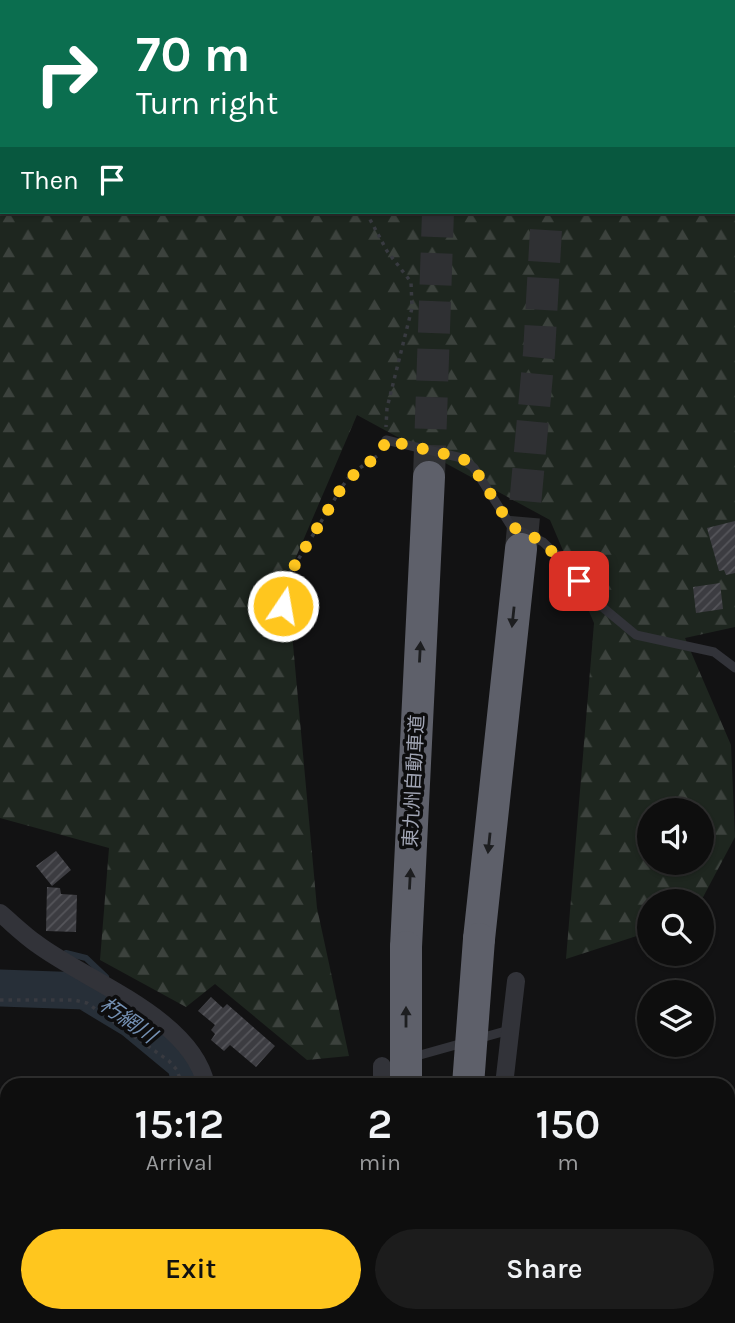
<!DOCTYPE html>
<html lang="en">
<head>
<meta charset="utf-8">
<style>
	body { margin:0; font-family:Karla,"Noto Sans JP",sans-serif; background:#1c1c1c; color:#f1f3f6; height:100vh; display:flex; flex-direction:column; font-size:26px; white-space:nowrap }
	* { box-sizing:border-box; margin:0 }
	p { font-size:23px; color:#9b9c9e }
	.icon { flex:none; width:38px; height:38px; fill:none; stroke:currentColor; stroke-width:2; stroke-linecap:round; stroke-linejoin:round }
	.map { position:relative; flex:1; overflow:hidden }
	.details { position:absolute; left:0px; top:1078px; width:735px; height:245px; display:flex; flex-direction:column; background:#0e0e0e; border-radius:21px 21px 0 0; box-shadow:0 2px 5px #0004,0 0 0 2px #2e2e2e }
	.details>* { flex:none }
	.banner { position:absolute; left:0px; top:0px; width:735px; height:214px; box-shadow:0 2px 5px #0004,0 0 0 2px #2e2e2e; background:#0b6e4f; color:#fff; overflow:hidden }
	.tools { position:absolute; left:637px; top:798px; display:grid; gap:14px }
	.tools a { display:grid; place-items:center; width:77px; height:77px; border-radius:50%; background:#0e0e0e; box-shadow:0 2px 5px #0004,0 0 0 2px #2e2e2e; font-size:35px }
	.pin { position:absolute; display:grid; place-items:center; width:60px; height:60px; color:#fff; margin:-30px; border-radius:14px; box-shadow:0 4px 10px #0006 }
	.me { position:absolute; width:77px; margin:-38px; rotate:12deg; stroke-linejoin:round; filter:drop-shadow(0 0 5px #0008) }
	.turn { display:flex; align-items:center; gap:24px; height:147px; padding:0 21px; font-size:32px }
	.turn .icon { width:91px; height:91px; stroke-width:2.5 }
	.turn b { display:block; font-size:49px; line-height:60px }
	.then { display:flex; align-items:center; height:66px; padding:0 21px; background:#0003; gap:14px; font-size:26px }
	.eta { display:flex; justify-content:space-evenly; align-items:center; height:119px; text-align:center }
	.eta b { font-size:42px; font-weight:600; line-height:49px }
	.cta { display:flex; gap:14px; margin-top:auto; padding:14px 21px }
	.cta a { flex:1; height:80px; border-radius:42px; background:#ffc61e; color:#111; font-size:28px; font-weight:600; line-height:80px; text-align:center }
	.cta a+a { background:#1c1c1c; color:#f1f3f6 }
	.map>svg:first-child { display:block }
</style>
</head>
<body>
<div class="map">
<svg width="735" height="1323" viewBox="0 0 735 1323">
	<defs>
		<pattern id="forest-firs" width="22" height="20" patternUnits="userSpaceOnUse" patternTransform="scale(1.75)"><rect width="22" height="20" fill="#1e261f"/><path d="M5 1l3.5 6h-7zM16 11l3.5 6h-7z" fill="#3c423d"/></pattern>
		<pattern id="building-hatch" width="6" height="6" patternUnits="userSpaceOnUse" patternTransform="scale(1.75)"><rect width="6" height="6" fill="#3c3c41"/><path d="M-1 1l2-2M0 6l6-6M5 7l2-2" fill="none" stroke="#55555a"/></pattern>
	</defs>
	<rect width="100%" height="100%" fill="#121213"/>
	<!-- forest -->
	<path fill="url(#forest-firs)" fill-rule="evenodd" d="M0,0H735V627L685,638L731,745L735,837L701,901H649V932L566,959L594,623L550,520L357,415L287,578L317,908L349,1056L307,1060L215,984L186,1007L100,960L109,848L0,818ZM2,2H733V212H2ZM649,810H702V863H649Z"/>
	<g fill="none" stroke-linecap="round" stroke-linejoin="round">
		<!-- stream -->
		<path stroke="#272f38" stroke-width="6" d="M66,953L86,958L106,977
			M0,1304L7,1309
			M16,1316L22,1323"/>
		<!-- river -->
		<path stroke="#272f38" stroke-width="37" d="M0,988L85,991L133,1020L185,1063L191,1085
			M239,1316L252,1323
			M702,1316L721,1323
			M350,1323L358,1316"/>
	</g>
	<!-- building -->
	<path fill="url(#building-hatch)" d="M735,521V573L726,575L724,570L719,571L707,528Z
		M720,583L723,609L696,613L693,587Z
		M56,851L71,870L52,886L36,866Z
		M47,887L60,888L61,894L77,895L76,932L46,931Z
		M211,997L223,1008L227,1004L275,1046L256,1067L230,1045L224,1051L211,1040L215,1034L211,1030L215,1025L198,1011Z
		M0,1106L7,1109L4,1127L0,1125Z
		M0,1130L7,1133V1166L0,1163L4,1152L0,1150Z
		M0,1173L7,1176V1195L0,1192Z
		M0,1196L7,1199V1222L0,1219Z
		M728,1230L735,1231L730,1268H728Z
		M0,1236L7,1239V1249L0,1264Z"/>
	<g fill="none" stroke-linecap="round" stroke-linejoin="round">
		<!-- highway-tunnel -->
		<path stroke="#2f3033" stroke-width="32" stroke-dasharray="32 16" stroke-linecap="butt" d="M444,2V0
			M554,2V0
			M429,477L438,212
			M521,549L539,353L547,212"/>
		<!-- path -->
		<path stroke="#383a40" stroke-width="3.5" stroke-dasharray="3.5 5" stroke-linecap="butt" d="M275,0L276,2
			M660,0L661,2
			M733,73L735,74
			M366,212L387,251L411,282L412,308L387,408L386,427
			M283,606L287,578L342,487L351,474L380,454
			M0,1000H74L87,1003L169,1061L177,1070L182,1085
			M219,1316L226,1323
			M679,1316L695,1323"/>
		<!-- lane -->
		<path stroke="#323339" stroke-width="9" d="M386,440L462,458L474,468L511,526L543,542L564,562L595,601L636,635L714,652L735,668
			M413,1057L509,1030"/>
		<!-- street -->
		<path stroke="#323339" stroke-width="18" d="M0,913C12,923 24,935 37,944C88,982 192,1018 206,1085
			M382,1085V1066
			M504,1085L516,981
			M728,1224H735
			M0,1288L7,1290
			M43,1316L52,1323
			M376,1316L377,1323
			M495,1323V1316"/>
		<!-- highway -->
		<path stroke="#5e606a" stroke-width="32" d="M479,939L521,549
			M406,947L429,477
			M409,1316V1323
			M462,1323V1316"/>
		<!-- highway-bridge -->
		<path stroke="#5e606a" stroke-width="32" d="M406,1085V947
			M468,1085L479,939"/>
	</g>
	<!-- one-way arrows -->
	<defs><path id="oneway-solid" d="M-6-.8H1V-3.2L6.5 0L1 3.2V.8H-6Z" transform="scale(1.75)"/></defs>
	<g fill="#1d1e20">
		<use href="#oneway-solid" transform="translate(513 617) rotate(96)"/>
		<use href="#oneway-solid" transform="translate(420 652) rotate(-87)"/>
		<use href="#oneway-solid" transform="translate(489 843) rotate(96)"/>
		<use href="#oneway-solid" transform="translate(410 879) rotate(-87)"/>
		<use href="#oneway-solid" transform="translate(406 1017) rotate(-90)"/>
	</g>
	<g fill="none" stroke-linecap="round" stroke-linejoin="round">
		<!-- route -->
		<path stroke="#ffc61e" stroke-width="12" stroke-dasharray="0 21.6" d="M283,606L287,578L342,487C355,469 380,461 386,440L462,458L474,468L511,526L543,542L579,581"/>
	</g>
	<g text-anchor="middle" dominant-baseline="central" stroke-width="7" stroke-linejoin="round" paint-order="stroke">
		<!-- street labels -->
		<g font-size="19" fill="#a2a6b5" stroke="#0d0d0e">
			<text transform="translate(414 781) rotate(-87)">東九州自動車道</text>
		</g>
		<!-- water labels -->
		<g font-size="21" font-style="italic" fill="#7591b4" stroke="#0d0d0e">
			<text transform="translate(128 1020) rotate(35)">朽網川</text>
		</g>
	</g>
</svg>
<div class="tools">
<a><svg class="icon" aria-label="sound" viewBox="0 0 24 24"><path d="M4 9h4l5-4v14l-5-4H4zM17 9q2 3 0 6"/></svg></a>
<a><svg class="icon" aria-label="search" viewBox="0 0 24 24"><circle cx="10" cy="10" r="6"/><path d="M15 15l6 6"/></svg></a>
<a><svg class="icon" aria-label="layers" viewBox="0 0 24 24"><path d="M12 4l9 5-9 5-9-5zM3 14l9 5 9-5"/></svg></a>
</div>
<div class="pin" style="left:579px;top:581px;background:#d93025"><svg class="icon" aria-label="arrive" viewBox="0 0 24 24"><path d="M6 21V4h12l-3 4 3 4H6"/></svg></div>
<svg class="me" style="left:283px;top:606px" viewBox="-20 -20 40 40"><circle r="17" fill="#ffc61e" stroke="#fff" stroke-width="3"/><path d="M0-11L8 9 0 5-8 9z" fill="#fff"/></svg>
<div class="banner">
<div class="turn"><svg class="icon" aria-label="right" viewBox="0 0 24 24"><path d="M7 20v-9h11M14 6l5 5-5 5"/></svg><div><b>70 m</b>Turn right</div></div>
<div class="then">Then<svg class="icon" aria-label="arrive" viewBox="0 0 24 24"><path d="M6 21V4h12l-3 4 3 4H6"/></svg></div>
</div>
<section class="details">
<div class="eta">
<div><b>15:12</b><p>Arrival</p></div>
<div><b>2</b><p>min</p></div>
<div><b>150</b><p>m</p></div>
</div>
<div class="cta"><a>Exit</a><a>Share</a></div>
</section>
</div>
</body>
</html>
